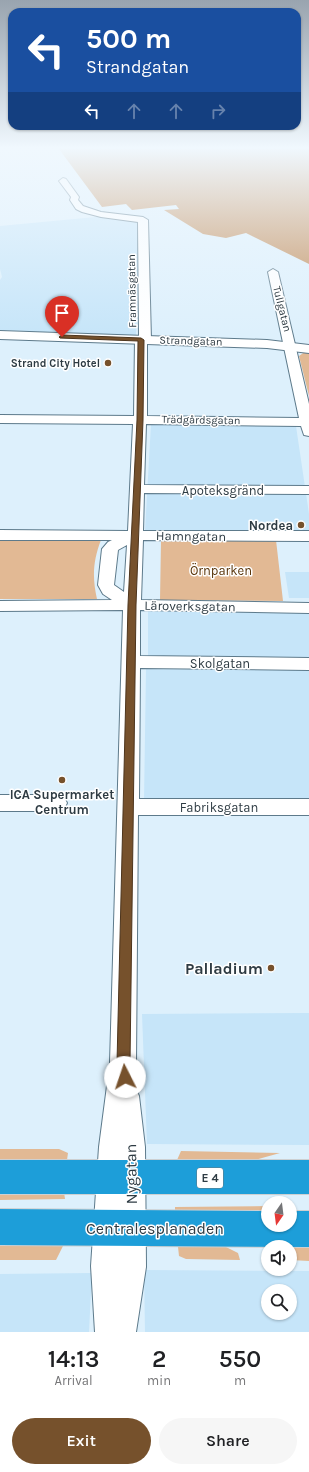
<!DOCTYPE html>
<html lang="en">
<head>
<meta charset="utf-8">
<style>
	body { margin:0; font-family:Karla,sans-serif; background:#f6f6f6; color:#202124; height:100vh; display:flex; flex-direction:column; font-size:15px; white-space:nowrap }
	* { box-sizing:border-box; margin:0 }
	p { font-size:13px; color:#757577 }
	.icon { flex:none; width:22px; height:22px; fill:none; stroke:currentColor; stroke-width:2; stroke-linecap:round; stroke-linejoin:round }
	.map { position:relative; height:1332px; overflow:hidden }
	.details { display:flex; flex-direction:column; background:#fff; flex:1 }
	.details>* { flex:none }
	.banner { position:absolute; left:8px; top:8px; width:293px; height:122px; border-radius:12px; box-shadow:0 1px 3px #0004; background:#1a4fa0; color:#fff; overflow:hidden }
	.needle { width:26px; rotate:194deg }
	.tools { position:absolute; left:261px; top:1196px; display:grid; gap:8px }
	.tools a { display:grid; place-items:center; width:36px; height:36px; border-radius:50%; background:#fff; box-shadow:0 1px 3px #0004; font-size:20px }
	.pin { position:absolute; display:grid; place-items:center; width:34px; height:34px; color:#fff; margin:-41px -17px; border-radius:50% 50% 50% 0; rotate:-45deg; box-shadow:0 0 4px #0007 }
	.pin .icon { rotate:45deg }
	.me { position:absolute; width:44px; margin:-22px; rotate:356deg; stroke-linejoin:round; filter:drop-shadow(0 0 3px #0008) }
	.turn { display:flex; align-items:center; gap:14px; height:84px; padding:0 12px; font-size:18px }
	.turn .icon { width:52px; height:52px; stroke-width:2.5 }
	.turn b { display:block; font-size:28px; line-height:34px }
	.lanes { display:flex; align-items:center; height:38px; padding:0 12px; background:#0003; justify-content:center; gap:20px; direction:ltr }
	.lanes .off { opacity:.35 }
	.eta { display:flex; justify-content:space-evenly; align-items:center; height:68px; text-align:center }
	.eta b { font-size:24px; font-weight:600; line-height:28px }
	.primary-button { display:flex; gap:8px; margin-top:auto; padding:8px 12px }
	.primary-button a { flex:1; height:46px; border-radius:24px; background:#76512c; color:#fff; font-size:16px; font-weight:600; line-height:46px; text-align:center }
	.primary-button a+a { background:#f6f6f6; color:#202124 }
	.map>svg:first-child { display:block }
</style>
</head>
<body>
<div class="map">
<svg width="309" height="1332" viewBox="0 0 309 1332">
	<rect width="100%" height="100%" fill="#ddf0fc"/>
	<!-- built -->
	<path fill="#c6e5f9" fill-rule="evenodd" d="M106,216L140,221L136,336L0,332V280L2,277L0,269V226Z
		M151,424L296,426L309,514V532L145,531Z
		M285,572H309V598H289Z
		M148,611L309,613V661L148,657Z
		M146,669L309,670V803L144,802Z
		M309,1013V1145L147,1144L142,1014Z
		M144,1270L309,1271V1332H145ZM268,1291H290V1313H268Z
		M92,1273L89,1332H0V1274Z"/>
	<!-- green -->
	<path fill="#e2b994" d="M306,351L309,352V396L299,356Z
		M0,539L101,540C93,561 92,577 97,599H0Z
		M161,540H276L283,601L160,600Z
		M0,1149H59L68,1153L67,1160L0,1161Z
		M181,1151L280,1153L244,1163L177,1160Z
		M0,1191L64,1192L65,1199L0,1200Z
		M268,1206V1214H175V1207Z
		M0,1245L63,1246L56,1260H0Z
		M224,1246L238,1253L240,1260L186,1259L179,1256L178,1247Z
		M290,1247H309V1261L290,1260Z"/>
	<!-- water -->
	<path fill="#c28d5a" d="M59,149H309V264L246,233L226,238L203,234L164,210L179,209L176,205L132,210L126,204L102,207Z"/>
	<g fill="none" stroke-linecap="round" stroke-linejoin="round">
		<defs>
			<path id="street" d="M63,178L66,179L79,197L78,200L83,206L101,212L143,217L148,220L151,340L147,343V416L299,418L268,272L273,269L278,272L309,404V436L304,435L301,426L146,424L144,485L309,486V494L144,493L143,531H309V541L143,540L141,600L309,603V613L140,610V656L309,658V670L140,668L139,799H309V815H138L136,1063L133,1086L135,1087L139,1096L145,1147L146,1267L136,1332H95L91,1266L99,1147L110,1063L123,610L0,611V601L112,600L103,594L98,585L102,549L108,542L112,540H0V530L128,531L133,424L0,423V415L134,416L135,339L139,336L138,222L101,217L82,212L76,209L70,200L71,197L59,181ZM127,545L124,592L114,585L118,550Z
				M0,795H57L64,797L67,803L64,809L57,811H0Z"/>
			<path id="secondary" d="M0,331L267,340L309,345V353L267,348L0,339Z"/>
			<path id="highway" d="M0,1160H309V1194H0Z
				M0,1209L268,1211V1225H290V1211H309V1247L0,1245Z"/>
		</defs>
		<!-- street casing -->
		<use href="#street" stroke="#5d7a8b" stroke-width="2"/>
		<!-- secondary casing -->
		<use href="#secondary" stroke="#5d7a8b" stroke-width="2"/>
		<!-- highway casing -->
		<use href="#highway" stroke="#cdd0d2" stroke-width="2"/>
		<!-- street -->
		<use href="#street" fill="#fff" fill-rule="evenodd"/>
		<!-- secondary -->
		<use href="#secondary" fill="#fff" fill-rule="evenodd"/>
		<!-- highway -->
		<use href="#highway" fill="#1d9ed9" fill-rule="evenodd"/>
	</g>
	<!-- sky -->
	<linearGradient id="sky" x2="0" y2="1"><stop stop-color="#99a4af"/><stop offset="0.44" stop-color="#f0f8fe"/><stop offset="1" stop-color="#f0f8fe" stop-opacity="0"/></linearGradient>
	<rect width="309" height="336" fill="url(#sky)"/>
	<!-- route -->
	<path fill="#76512c" stroke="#4d351d" d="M62,335L141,338L144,340L143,420L136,605L130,1063L131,1077L129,1082L125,1083L120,1082L117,1063L128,605L137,420L138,341L60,338L59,337Z"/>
	<!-- markers -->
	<g fill="#76512c" stroke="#fff" stroke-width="1.5">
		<circle cx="108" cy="363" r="4"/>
		<circle cx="301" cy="525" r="4"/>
		<circle cx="62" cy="780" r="4"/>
		<circle cx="271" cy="968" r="4"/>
	</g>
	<g text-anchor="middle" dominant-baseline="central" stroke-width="3" stroke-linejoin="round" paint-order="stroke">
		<!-- far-street labels -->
		<g font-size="11" fill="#2e3b43" stroke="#fff">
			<text transform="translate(132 291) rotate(-91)">Framnäsgatan</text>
			<text transform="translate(282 309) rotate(76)">Tullgatan</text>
			<text transform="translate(191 341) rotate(2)">Strandgatan</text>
			<text transform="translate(201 420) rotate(1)">Trädgårdsgatan</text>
		</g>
		<!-- far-poi labels -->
		<g font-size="11" font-weight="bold" fill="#2e3b43" stroke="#fff" text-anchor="end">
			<text x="100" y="363">Strand City Hotel</text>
		</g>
		<!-- shield labels -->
		<rect fill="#fff" stroke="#6d767b" stroke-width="1" x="197" y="1168" width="26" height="20" rx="3"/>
		<g font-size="12" font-weight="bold" fill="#2e3b43">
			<text x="210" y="1178">E 4</text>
		</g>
		<!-- street labels -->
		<g font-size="13" fill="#2e3b43" stroke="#fff">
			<text x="223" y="490">Apoteksgränd</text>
			<text transform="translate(191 536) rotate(1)">Hamngatan</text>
			<text transform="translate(190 606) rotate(1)">Läroverksgatan</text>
			<text x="220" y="663">Skolgatan</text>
			<text x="219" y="807">Fabriksgatan</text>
		</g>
		<!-- poi labels -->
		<g font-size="13" font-weight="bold" fill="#2e3b43" stroke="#fff" text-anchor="end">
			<text x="293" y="525">Nordea</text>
			<text x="62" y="794" text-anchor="middle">ICA Supermarket<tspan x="62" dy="15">Centrum</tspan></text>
		</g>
		<!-- park labels -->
		<g font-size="13" fill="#573309" stroke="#fff">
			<text x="221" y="570">Örnparken</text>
		</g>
		<!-- near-poi labels -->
		<g font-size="16" font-weight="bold" fill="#2e3b43" stroke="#fff" text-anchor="end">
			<text x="263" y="968">Palladium</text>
		</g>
		<!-- near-street labels -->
		<g font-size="16" fill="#2e3b43" stroke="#fff">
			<text transform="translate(131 1174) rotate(-91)">Nygatan</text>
			<text x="155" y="1228">Centralesplanaden</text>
		</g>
	</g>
</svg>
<div class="tools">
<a><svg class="needle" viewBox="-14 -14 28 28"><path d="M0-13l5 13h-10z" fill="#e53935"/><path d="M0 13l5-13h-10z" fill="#757577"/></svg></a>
<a><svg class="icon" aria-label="sound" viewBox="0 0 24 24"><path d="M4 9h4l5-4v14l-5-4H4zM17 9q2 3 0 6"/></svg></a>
<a><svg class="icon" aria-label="search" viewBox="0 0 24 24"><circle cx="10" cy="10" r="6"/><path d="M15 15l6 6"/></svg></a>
</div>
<div class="pin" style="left:62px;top:337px;background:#d93025"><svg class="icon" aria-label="arrive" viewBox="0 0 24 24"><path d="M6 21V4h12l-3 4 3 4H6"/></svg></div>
<svg class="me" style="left:125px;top:1077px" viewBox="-20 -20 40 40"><circle r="19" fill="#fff"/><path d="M0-13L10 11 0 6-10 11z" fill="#76512c"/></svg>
<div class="banner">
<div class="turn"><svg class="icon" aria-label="left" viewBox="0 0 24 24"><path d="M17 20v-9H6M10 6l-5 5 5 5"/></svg><div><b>500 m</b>Strandgatan</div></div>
<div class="lanes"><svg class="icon" aria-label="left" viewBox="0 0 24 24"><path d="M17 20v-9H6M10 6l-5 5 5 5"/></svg><svg class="icon off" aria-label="ahead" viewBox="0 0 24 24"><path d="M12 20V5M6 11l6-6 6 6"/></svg><svg class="icon off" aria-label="ahead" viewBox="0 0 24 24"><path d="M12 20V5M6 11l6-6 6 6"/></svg><svg class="icon off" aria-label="right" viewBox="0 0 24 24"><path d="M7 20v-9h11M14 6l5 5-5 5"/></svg></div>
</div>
</div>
<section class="details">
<div class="eta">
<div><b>14:13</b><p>Arrival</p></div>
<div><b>2</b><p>min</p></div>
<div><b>550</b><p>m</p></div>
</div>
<div class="primary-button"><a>Exit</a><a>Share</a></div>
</section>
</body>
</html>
